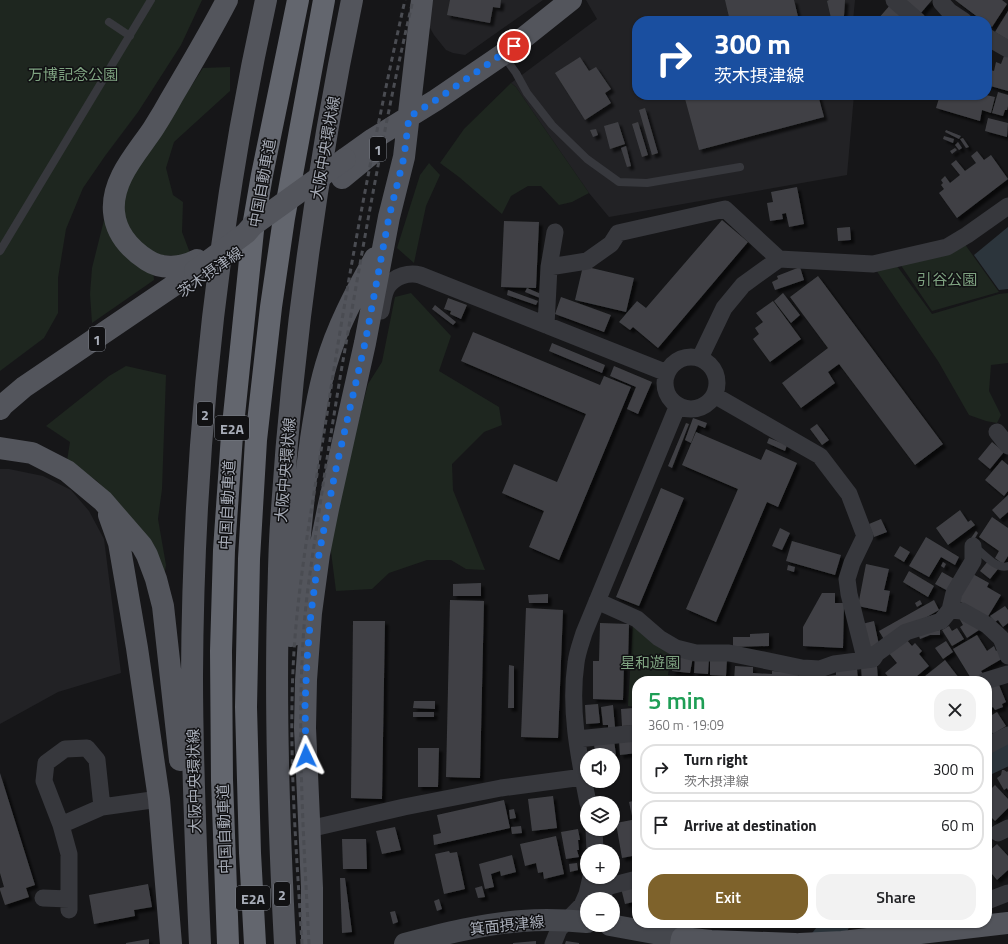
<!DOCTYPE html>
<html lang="en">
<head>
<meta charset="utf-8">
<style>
	body { margin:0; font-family:"Titillium Web","Noto Sans JP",sans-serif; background:#f2f2f2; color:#202124; height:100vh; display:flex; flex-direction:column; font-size:15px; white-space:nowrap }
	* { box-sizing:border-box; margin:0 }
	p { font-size:13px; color:#757577 }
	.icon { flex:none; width:22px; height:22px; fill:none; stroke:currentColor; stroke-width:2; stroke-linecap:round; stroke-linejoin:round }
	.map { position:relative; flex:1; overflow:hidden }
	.side { position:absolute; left:632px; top:676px; width:360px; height:252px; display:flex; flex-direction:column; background:#fff; border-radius:16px; box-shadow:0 1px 3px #0004 }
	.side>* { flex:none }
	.banner { position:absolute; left:632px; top:16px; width:360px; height:84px; border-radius:16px; box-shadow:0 1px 3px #0004; background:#1a4fa0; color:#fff; overflow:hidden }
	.controls { position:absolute; left:580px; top:748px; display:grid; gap:8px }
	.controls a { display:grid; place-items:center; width:40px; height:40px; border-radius:50%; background:#fff; box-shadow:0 1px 3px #0004; font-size:20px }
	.pin { position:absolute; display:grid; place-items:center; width:34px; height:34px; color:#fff; margin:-17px; border:2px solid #fff; border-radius:50%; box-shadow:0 1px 4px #0007 }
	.me { position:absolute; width:44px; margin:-22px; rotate:358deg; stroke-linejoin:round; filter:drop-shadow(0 0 3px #0008) }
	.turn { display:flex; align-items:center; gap:14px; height:84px; padding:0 16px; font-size:18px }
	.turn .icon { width:52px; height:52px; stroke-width:2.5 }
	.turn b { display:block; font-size:28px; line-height:34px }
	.round { display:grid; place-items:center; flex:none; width:42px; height:42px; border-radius:16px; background:#f2f2f2 }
	.headline { display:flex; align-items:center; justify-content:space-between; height:68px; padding:0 16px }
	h1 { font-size:24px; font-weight:600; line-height:30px; color:#1e9e55 }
	.cta { display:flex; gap:8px; margin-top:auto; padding:8px 16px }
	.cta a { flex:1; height:46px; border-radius:16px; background:#7e622b; color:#fff; font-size:16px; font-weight:600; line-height:46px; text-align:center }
	.cta a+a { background:#f2f2f2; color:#202124 }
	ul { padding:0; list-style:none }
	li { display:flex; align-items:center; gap:12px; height:50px; margin:0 8px 6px; padding:0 8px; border:2px solid #e0e0e0; border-radius:16px }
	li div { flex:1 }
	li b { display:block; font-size:15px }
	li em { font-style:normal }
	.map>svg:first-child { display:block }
</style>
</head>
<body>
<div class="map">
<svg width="1008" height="944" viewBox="0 0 1008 944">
	<defs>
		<filter id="shadow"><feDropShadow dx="3.5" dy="3.5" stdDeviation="1" flood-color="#0009"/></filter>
	</defs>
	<rect width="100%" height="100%" fill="#161618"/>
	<!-- built -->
	<path fill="#222225" d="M430,0H543L465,55L453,53L446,50L434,35L429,26Z
		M586,0H855L853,21H637V95H854L847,175L609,217L589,193L531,109L516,87L511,83L597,19Z
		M0,469H9L43,476L71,490L89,511L104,539L121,673L58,692L0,724Z"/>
	<!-- green -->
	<path fill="#1e261f" d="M0,0H202L181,45L138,112L105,156L83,188L66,229L58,278V313L44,338L0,371Z
		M230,67V91L174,142L166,168L173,195L183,202L182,232L190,253L181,256L159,255L134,239L123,213L127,185L203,68Z
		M511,83L516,87L531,109L589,193L572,202L559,205L541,186H528L511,196L502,214L459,177L440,163L464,129Z
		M429,163L440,175L426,206L414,263L397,248L420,175Z
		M104,220H106L153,270L154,280L92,323L90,294L92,268Z
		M964,243L999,292L932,311L900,264Z
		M897,266L932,314L999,294L1008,293V363L991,365L989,391L1001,415L997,423L986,421L969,415L938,361L876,270Z
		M411,293L451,336L439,371L499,407L502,425L484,432L452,464L453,490L485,570L466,569L451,560H427L389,573L372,589L336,591L329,536L368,384L382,362L395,297Z
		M126,366L166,375L162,489L158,519L166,565L164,576L121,505L97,481L67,461L70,442L46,426L109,376Z
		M633,621L671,652L668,675L711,681H637V707L628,706Z"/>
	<!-- water -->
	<path fill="#2c353c" d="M1008,227V289L999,290L974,255Z"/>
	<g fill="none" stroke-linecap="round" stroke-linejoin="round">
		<!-- river -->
		<path stroke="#2c353c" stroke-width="26" d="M987,762L1008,752
			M820,944L837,923"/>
	</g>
	<!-- building -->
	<path fill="#404145" filter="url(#shadow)" d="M450,0H501L500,8L493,7L490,23L447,15Z
		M725,0H794L799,21H730Z
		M829,0H845L844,16L831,18L827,1Z
		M904,0H932L920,14Z
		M955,0H1002L1007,4L992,27L987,23V21H983Z
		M891,4L911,21H880L878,19Z
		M1008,11V40L995,32Z
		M1004,56L1008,57V91L987,85V69L994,71L996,62L1001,64Z
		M580,57L589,71L596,67L611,89L605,93L611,103L585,120L555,73Z
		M998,92L1008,95V106L1007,110H1005L1003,116L992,113Z
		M684,95H818L824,117L699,150Z
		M940,95H986L995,97L991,113L982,110L980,121L936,108Z
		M645,108L658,153L652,155L639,110Z
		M988,118L1008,123L1007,137L985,131Z
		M618,122L625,144L610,149L604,126Z
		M638,122L648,155L642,157L632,124Z
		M596,129L598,135L593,137L590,130Z
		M946,130L961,136L959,139L945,132Z
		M944,136L954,139L953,143L943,139Z
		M963,138L969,147L966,148L960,139Z
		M958,142L962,148L959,150L955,145Z
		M626,146L631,166L627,167L621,148Z
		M955,148L957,150L952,154L950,151Z
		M977,151L984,160L991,155L1008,179L957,218L939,193L944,189L941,185L943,183L941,180L945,176L950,183L960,175L951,164L956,160L965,171L976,163L971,156Z
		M797,187L804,224L789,227L786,213L782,214L783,219L770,221L767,203L773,202L771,192Z
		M722,220L748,242L658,348L633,327L630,330L619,322L637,301L646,308Z
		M504,221L539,222L536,288L501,287Z
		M850,227L851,240L838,241L837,228Z
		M583,266L634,278L626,312L575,300Z
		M800,267L804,280L775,290L772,282L778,279L777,276Z
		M818,276L943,444L915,465L839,364L828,372L835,383L801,408L782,383L828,348L790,297Z
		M527,288L541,294L540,298L525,292Z
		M508,290L538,301L536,305L507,295Z
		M783,293L800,315L791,323L774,301Z
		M561,297L611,315L604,332L555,314Z
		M448,298L467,305L461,319L450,314L451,311L444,309Z
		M773,301L801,339L770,362L753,339L759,334L755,328L763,322L756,313Z
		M435,305L456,322L453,325L432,309Z
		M473,332L600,385L604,376L631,387L559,560L529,547L544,511L502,493L514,464L557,482L586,414L461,361Z
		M552,343L605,365L602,373L549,351Z
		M614,366L652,382L638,414L627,409L636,387L610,376Z
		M693,418L707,423L705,428L698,425L691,443L685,440Z
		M686,423L689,424L672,468L668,466Z
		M817,424L829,440L822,445L810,429Z
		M696,432L761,460L766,449L797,463L778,507L767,502L716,622L686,609L738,489L682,465Z
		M769,438L787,445L785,451L767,443Z
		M992,442L1004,452L990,469L978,459Z
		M1002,460L1008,465V491L1004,496L985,480Z
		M661,488L684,498L639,606L616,597Z
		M1008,495V512L1000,519L992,510Z
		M960,510L968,522L971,520L975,525L948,545L936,528Z
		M992,517L1008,528V556L1003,564L995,558L999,551L979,537Z
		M881,519L887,532L874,537L869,524Z
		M780,528L790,533L782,550L772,546Z
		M976,531L978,533L974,540L971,538Z
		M926,537L959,557L955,565L941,557L929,577L909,566Z
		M792,541L841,555L835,575L786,561Z
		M900,546L910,552L904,562L894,556Z
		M988,561L998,569L990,579L980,571Z
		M943,562L946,564L944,568L941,566Z
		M866,564L889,569L884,590L890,591L886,612L858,606Z
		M788,565L795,567L794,572L787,570Z
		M909,571L934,586L928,597L903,582Z
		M942,572L956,580L950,592L935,584Z
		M971,573L989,583L987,587L1001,595L987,618L956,599Z
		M481,583V596H453V584Z
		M822,593H835V603H844L843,648L803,646V627Z
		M548,594V603H529L528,595Z
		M450,600L484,601L480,778L446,777Z
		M920,600L922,604L917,607L915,603Z
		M934,600L939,610L885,641L879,631Z
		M1005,606L1008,610V623L1003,627L998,620L995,622L990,616Z
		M526,608L563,610L558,738L521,737Z
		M959,618L972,620L979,630L967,638L960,627L963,625Z
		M353,621H385L382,799L351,798Z
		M874,621L879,645L867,648L862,624Z
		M600,623L629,624L628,663H624L623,700L593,699V661H599Z
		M949,626L952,631L957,628L964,639L952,646L942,630Z
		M940,630V635H930L920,639L918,633Z
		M769,633V646L733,647V637H750V634Z
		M977,635L987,651L994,646L996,651L1000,648L1005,657L981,671L983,674L972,680L953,649Z
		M905,638L912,646L915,643L922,651L919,654L929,666L911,681L906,676L900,681H892L885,673L897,663L888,652Z
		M946,641L953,652L943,659L935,648Z
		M675,654L693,657L690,673L672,671Z
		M695,657L709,658L708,674L694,673Z
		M710,658L727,659L726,676L710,675Z
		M945,660L959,678L955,681H919Z
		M509,665L514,666V708H508Z
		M735,666L753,667V673L772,674V671L798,673V681H734Z
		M877,666L878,681H862L861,667Z
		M857,668L858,681H827V676L836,675V670Z
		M997,680L1006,702L1002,704L1003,707L995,710L993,707L987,710V685Z
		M414,701H435V709L413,708Z
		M598,704L600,723L586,724L585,705Z
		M613,705L615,727L608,728V725H603L601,707Z
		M634,708L635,725L622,726L621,709Z
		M413,712H434V717H413Z
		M997,712L1006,726L993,734L987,724V718Z
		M637,739V753L620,755L619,741Z
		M614,740L616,755H595L594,743Z
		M418,748H439L438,787H418Z
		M637,759V780H636L633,760Z
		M1002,770H1004L1007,772L1008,771V790L1007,788L1004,790L997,778L1001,775Z
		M0,773L35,885L26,888L29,897L5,905L0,890V888L4,887L0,873Z
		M995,785L1008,799V808L995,821L987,813V796L989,795L987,793Z
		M553,796L557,828L532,831L528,799Z
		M504,800L510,828L434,845L433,835L441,833L437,815Z
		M637,800V815L632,816L629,802Z
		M514,809L516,818L510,819L509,810Z
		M637,819V855L622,858L616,823Z
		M521,826L522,833L512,834L511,827Z
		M395,827L401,850L382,854L376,831Z
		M578,829L580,840H578L579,850H577L579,857L566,859L561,832Z
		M556,836L564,874L544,879L543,872L538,873L536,863L525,866L520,844Z
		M342,839H366L367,869H343Z
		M997,844L1008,856V870L997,880L987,868V853Z
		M449,851L450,853L457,852L465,889L444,894L435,854Z
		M512,855L516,872L501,876L500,871L491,874L494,887L485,889L479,864Z
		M577,863L578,870L570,872L569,864Z
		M340,878H345L352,932L342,933Z
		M148,884L152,907L134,910L135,916L94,924L89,895Z
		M637,884V901L625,904L621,888Z
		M482,886L485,897L478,898L475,888Z
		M439,899L442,909L437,911L434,901Z
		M395,911L398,922L393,924L390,912Z
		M149,939V944H126V943Z
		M536,941V944H513V943Z
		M566,941L579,943V944H565Z"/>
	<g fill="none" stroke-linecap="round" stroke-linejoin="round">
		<!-- service -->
		<path stroke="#37383d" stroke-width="8" d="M109,22L130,36
			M503,55L516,73L527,93L552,125L587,159L619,182L647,183L740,167
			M0,251L151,0
			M973,548L977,549C985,555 997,570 1008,566"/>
		<!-- minor -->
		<path stroke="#37383d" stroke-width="17" d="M894,0L918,21
			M941,2L949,11L964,21
			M987,37L1008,49
			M549,267L587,261L611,244L618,233L725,209L779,259
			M381,311C383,303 383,293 388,286C395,276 409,272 420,275L667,373
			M546,325L549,267L555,232
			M665 383a26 26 0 1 1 52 0a26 26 0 1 1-52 0Z
			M700,358L724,308L743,285L779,259L873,264L947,247L967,235L1008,206
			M714,395L820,456L849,494L865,536L852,563L847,579L849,594L864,654
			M997,432L1008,446
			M597,601L637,619L659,638L676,648L696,653H729L802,668L820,669L834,664L873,659L877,653L906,632L941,621L950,610L962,611L987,625L1001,638L1008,656
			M950,610L954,593L973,561V546
			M985,681L1008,674
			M577,739L637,733
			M987,746L1008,735
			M588,803C579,757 569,709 576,663C577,653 581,643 584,633L678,405
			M61,825L102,807L159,799
			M309,829L404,807L501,788L583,777
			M594,829L595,851
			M998,833L1008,828
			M43,898L69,899
			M589,899L610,886L637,879
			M987,901L1008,893
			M583,903L587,894L591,877
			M69,910V854L61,825L44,781L46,763L65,749L87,748L97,760L102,807
			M553,944L559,929L587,900"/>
		<!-- secondary -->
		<path stroke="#45474d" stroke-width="22" d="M610,925L682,938
			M405,944C443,934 482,924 522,921C544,919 566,920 587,922"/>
		<!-- primary -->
		<path stroke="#53555c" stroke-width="22" d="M345,159L373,139L436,100L502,55L571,0
			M342,178L370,155
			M197,260C181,268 162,270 147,260C130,249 116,234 114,212C111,180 137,153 153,129C160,118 166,108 172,97C191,65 210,33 227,0
			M0,409L3,405L24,387L195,271
			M0,448L32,453L67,471L103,501L142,546L147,555L156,579L163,606L180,760
			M109,515L119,543L137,648L159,799L171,944
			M291,636C296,581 300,525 307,470C311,435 316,399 326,365C337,327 355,293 375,258
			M200,944C196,855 192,766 192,677C193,450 217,222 266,0
			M285,944C279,831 275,719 278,605C279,578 279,551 281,524C292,348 316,173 352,0
			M312,944V888L305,728L306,680L311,613L319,554L328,509L365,343L389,217L404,157L422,0
			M681,944L682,938L711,941L795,944
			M800,944L842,942L1008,923"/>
		<!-- motorway -->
		<path stroke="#63666e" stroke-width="22" d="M228,944L222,780L221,651L224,550L232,435L254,221L262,175L298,0
			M255,944L250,853L246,707L249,559L256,440L271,307L284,218L324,0"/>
		<!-- rail -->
		<path stroke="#4a4c52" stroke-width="3" stroke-dasharray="5 4" stroke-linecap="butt" d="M302,944C296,842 287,739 295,637C301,563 315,489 327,414C348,275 374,137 405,0
			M309,944C304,843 297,743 303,642C305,601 312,560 318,519C325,470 333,421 341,372C363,247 384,123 413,0"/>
		<!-- primary-bridge -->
		<path stroke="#53555c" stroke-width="22" d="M195,271L246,233L253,225L345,159"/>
	</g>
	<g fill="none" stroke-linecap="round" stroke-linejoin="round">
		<!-- route -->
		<path stroke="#1a73e8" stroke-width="7" stroke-dasharray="0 12.6" d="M306,756L305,705L307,660L311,613L319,554L335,473L365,343L389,217L404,157L409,117L436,100L514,46"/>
	</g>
	<g text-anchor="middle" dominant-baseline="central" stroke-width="3" stroke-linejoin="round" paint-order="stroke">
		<!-- shield labels -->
		<g fill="#111113" stroke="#7b7e86" stroke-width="1">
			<rect x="370" y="137" width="16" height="24" rx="3"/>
			<rect x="89" y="327" width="16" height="24" rx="3"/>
			<rect x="197" y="402" width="16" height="24" rx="3"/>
			<rect x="215" y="416" width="34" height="24" rx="3"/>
			<rect x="274" y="882" width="16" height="24" rx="3"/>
			<rect x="236" y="886" width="34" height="24" rx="3"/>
		</g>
		<g font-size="14" font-weight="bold" fill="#a8adb8">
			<text x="378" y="149">1</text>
			<text x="97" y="339">1</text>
			<text x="205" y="414">2</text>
			<text x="232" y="428">E2A</text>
			<text x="282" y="894">2</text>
			<text x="253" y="898">E2A</text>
		</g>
		<!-- park labels -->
		<g font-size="15" fill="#7fa381" stroke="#111113">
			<text x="73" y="74">万博記念公園</text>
			<text x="947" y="279">引谷公園</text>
			<text x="650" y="662">星和遊園</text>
		</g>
		<!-- street labels -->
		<g font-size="15" fill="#a8adb8" stroke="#111113">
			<text transform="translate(325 148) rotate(-80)">大阪中央環状線</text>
			<text transform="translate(262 183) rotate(-80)">中国自動車道</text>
			<text transform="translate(210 272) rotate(-35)">茨木摂津線</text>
			<text transform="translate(285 470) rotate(-85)">大阪中央環状線</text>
			<text transform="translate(227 505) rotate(-87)">中国自動車道</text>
			<text transform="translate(194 781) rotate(-91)">大阪中央環状線</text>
			<text transform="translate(224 829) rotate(-92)">中国自動車道</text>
			<text transform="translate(507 925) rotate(-6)">箕面摂津線</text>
		</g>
	</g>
</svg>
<div class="controls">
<a><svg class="icon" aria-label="sound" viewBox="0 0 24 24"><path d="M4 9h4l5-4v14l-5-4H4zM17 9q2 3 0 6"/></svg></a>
<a><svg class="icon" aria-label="layers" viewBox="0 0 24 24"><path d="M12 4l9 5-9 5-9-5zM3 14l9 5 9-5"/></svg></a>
<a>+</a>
<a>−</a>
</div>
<div class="pin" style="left:514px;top:46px;background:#d93025"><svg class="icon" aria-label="arrive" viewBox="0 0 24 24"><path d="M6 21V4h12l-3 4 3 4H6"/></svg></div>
<svg class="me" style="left:306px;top:756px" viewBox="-20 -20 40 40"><path d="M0-17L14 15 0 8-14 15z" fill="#1a73e8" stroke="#fff" stroke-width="4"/></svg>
<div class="banner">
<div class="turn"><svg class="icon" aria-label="right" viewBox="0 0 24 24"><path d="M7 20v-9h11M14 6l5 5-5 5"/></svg><div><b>300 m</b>茨木摂津線</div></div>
</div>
<section class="side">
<div class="headline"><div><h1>5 min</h1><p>360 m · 19:09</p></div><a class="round"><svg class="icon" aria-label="close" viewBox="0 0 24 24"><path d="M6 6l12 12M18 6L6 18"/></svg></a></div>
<ul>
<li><svg class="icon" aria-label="right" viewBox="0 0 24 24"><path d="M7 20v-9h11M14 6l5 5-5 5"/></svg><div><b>Turn right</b><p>茨木摂津線</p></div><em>300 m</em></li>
<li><svg class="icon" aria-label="arrive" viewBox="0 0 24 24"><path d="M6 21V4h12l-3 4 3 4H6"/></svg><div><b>Arrive at destination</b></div><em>60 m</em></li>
</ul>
<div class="cta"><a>Exit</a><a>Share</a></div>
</section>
</div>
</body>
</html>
